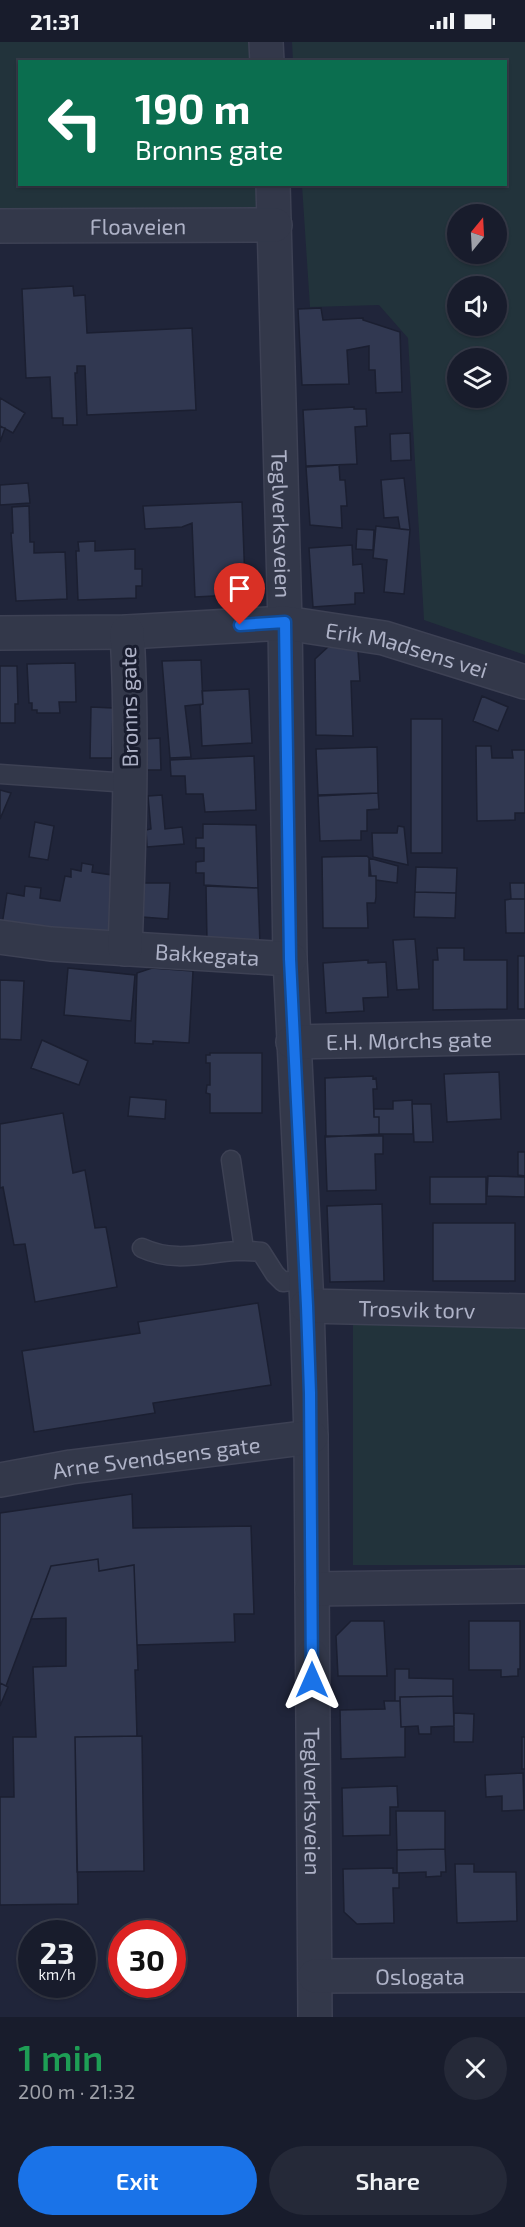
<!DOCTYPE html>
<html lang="en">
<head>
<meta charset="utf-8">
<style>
	body { margin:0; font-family:"Exo 2",sans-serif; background:#252938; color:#f1f3f6; height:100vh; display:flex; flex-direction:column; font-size:22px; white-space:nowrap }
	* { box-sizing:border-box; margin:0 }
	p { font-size:20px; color:#9fa1a9 }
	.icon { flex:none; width:33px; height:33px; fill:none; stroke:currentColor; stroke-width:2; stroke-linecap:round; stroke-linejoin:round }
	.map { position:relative; height:1975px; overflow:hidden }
	.sheet { display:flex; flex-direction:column; background:#181c2c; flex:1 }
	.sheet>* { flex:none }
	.hud { position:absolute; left:18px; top:18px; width:489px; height:126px; border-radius:0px; box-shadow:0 2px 4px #0004,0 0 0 2px #363a48; background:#0b6e4f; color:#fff; overflow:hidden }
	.needle { width:39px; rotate:18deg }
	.buttons { position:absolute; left:447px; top:162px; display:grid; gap:12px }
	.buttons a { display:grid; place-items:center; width:60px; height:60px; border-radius:50%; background:#181c2c; box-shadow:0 2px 4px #0004,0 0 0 2px #363a48; font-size:30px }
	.speed { position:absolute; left:18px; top:1878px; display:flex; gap:12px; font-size:30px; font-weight:700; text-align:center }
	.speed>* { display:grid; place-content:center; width:78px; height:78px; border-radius:50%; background:#181c2c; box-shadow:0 2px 4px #0004,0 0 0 2px #363a48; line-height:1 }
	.speed small { font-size:15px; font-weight:400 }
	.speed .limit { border:9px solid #d22; background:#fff; color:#111 }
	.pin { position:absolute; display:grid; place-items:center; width:51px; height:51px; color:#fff; margin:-62px -26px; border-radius:50% 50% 50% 0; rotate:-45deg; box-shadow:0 0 6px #0007 }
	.pin .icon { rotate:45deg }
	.me { position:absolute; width:66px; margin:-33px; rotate:0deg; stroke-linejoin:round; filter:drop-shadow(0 0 4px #0008) }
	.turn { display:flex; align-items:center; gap:21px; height:126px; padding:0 18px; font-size:27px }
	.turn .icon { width:78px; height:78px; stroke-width:2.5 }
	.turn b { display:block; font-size:42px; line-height:51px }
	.round { display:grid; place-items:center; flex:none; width:63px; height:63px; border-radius:32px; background:#252938 }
	.head { display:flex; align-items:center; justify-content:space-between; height:102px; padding:0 18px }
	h1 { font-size:36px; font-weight:600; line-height:45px; color:#1e9e55 }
	.button { display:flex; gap:12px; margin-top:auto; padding:12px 18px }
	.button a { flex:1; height:69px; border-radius:36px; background:#1a73e8; color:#fff; font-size:24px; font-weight:600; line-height:69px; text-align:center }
	.button a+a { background:#252938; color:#f1f3f6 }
	.status { display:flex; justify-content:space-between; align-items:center; height:42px; padding:0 30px; background:#181c2c; direction:ltr }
	.status svg { height:16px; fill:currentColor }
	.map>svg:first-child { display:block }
</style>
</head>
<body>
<div class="status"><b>21:31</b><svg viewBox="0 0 49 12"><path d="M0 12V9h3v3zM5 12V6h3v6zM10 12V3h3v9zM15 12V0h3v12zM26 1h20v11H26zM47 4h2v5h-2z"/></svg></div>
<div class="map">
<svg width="525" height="1975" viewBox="0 0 525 1975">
	<rect width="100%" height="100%" fill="#20253a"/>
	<!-- green -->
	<path fill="#22333b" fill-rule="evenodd" d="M0,0H274V19L20,20V142L275,143V183L0,184Z
		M292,0H525V613L424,578L408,296L379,263L310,265L302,143L506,142V20L293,19ZM458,172H496V212H458ZM458,244H496V284H458ZM458,316H496V356H458Z
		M353,1283H525V1523H353Z"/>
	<!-- building -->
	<path fill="#313851" stroke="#1b1f31" stroke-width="1.5" d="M73,244L74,254L85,253L87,291L192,286L196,368L87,373L85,324H77V331H75L77,383H63V376H52L50,335L26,336L22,247Z
		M321,266L323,278L363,276V278L400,290L402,350L376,351L375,328H369V304L347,308L349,342L302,343L298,267Z
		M0,356L25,371L13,391L0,384Z
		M354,365V367H366L367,384L355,385L357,422L306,424L303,368Z
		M0,385L5,386L0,400Z
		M410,391L411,418L391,419L390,392Z
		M339,423L340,438H345L347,464H341L342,486L310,483L306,425Z
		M404,436L410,488L400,487L398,475L384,476L381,438Z
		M28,441L30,461L0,463V443Z
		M242,460L245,539L233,553L195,555L192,481L182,485L145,487L143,464Z
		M29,464L30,500H34V511L65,510L67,557L16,559L11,491H13L12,465Z
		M376,484L410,488L404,552L384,550L387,518L373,516Z
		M357,487L374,488L373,508L356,507Z
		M95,499V509L135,507V527H142V544H136V556L78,558L76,509H79L78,500Z
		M352,503L353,523L362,522L364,551H355V562L313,565L309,506Z
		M349,604L358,609L360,639H351L353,694L316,693L315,617L328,605Z
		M201,618L203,662L185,664L191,715L170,716L162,619Z
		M75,621L76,660H59L60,671H37V668H32V661H29L27,622Z
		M0,624H17L18,662H15V681H0Z
		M249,647L252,701L202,704L200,663L203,662L202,649Z
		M482,654L508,665L498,689L473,679Z
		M91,665L113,666L112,716H90Z
		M411,677H442V811H411Z
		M160,696L161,728H145L144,697Z
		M476,704H491L492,716H513L512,708H525V771H515V778L477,779Z
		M377,705L378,751L318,753L316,707Z
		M254,714L256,768L205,770L203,752H186L185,734H171L170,718Z
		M0,748L11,751L0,777Z
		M378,751L379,767L367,768V789H361V798L320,799L318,754Z
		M162,753L165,787L182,785L184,802L147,805L146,788L151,787L148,754Z
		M35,780L54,784L48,818L29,815Z
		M203,782L256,783L258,846L204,843V831H196V820L204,819V806H196V796H203Z
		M398,784L404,785L408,823L373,815L372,791H397Z
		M367,814L369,816V834H376V855L375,861H367L368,886H323L322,815Z
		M369,816L398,824L397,841L376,838V834H371Z
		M82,821L93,823L92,830L112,833L109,895L2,883L7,851L24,854L25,844L41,846L40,856L60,859L65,834L71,835V827L81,829Z
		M416,825L457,826L456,851L415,850Z
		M143,841H170L168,877L142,875Z
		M510,841H525V857H511Z
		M206,844L258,846L260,903L207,900Z
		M415,850L456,851L455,876L414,875Z
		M511,857H525V891H506L505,858Z
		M415,897L419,947L397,948L393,898Z
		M437,906H464V918H507V967L433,968V918H438Z
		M518,914H525V967H518Z
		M368,918V921L386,920L388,955L363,956L364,969L326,971L323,921Z
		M68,926L135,933L131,979L64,973Z
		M152,926L193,929L189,1001L153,999V1002L135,1001L137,931Z
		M0,938L24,939L21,998L0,997Z
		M42,998L88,1019L79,1043L31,1026Z
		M210,1011H262V1071H210V1052L206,1051L207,1043H210V1021H206V1013H210Z
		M499,1030L501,1077L447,1080L444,1032Z
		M373,1034V1037L376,1036L377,1047H373L374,1075H379V1092L326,1095L325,1036Z
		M130,1055L166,1058L165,1077L128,1074Z
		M412,1058L413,1092H379V1075H374V1067H393V1059Z
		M412,1062H431L433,1100H414Z
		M63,1071L73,1131L85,1128L95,1186L106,1185L117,1245L35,1260L25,1202L14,1203L3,1145L0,1146V1082Z
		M325,1094H383V1112H375L376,1148L327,1149Z
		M518,1110H525V1134L518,1133Z
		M488,1134L525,1135V1155L487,1154Z
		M430,1135H486V1162H430Z
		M382,1162L384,1239L330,1240L327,1164Z
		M433,1181H515V1239H433Z
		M258,1261L271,1343L153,1361L155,1371L34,1390L22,1309L140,1291L138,1280Z
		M132,1452L133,1486L251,1484L254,1572H234L235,1600L137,1603L134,1523L99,1529L98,1517L51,1524L6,1644L0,1641V1471Z
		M98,1517L99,1529L134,1523L138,1628H135L137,1694L75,1695L78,1862L0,1863V1755H14L13,1695H36L33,1625L66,1624V1576L31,1577L51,1524Z
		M351,1579H384L387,1634H338L336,1594Z
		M469,1579H520V1627H518V1634L501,1635V1628H469Z
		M395,1627H409V1636L453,1637V1654L400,1655V1659H395Z
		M0,1641L8,1645L0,1664Z
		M453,1654L454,1684L431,1685V1692H419L418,1684L401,1685L400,1655Z
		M384,1659H400L401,1685H405V1715L341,1717L340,1668L385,1667Z
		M454,1671L474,1672L473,1700H454Z
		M142,1694L144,1829L77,1830L75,1695Z
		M522,1695H525V1727H522Z
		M523,1731L524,1768L502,1769V1754L486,1755L485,1733Z
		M397,1744L398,1765H390V1793L343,1794L342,1746Z
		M396,1769H445V1807L397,1808Z
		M445,1807L446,1830H441V1834L426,1835V1830L397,1831V1808Z
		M455,1822H474V1830H516L517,1879L457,1881Z
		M393,1826V1831H399V1846H393L394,1881L357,1882L344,1870L343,1827Z"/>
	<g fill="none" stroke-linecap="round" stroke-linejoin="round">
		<defs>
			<path id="service" d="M0,732L129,741
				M231,1118L244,1207
				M142,1206C183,1225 219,1204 261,1210L275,1232L283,1240L306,1237"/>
			<g id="minor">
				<path d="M266,0L267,20"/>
				<path id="s1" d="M273,142L285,581L290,917L307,1264L311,1395L315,1975"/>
				<path id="s2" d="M0,184L275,183"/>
				<path id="s3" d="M0,591L127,590L285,581L384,596L525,640"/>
				<path id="s4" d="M0,895L51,902L290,917"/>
				<path d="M125,907C129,801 133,695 127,590"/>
				<path id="s5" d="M293,1000L525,995"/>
				<path id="s6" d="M307,1264L525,1269"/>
				<path id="s7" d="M0,1438L71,1425L311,1395"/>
				<path d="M312,1547L525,1544"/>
				<path id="s8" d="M315,1934L525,1933"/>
			</g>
		</defs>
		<!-- service casing -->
		<use href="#service" stroke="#3d4154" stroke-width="21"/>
		<!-- minor casing -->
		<use href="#minor" stroke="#3d4154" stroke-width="36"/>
		<!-- service -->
		<use href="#service" stroke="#33384a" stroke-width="18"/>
		<!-- minor -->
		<use href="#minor" stroke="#33384a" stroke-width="33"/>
	</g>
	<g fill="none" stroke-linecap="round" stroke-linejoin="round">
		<defs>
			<path id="route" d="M240,583L285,580L290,917L307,1264L310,1351L312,1638"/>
		</defs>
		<!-- route casing -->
		<use href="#route" stroke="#114b97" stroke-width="15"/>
		<!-- route -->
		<use href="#route" stroke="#1a73e8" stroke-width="10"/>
	</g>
	<g text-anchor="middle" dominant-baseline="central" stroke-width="6" stroke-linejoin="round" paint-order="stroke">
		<!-- street labels -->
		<g font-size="22" fill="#aeb2c7" stroke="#191d2f">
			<text stroke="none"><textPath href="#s2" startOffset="138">Floaveien</textPath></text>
			<text stroke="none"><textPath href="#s1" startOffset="340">Teglverksveien</textPath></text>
			<text stroke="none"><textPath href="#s3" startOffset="410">Erik Madsens vei</textPath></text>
			<text transform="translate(128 665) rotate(-91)">Bronns gate</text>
			<text stroke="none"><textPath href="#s4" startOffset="208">Bakkegata</textPath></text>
			<text stroke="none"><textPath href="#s5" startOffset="116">E.H. Mørchs gate</textPath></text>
			<text stroke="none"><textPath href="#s6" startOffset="110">Trosvik torv</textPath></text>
			<text stroke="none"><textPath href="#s7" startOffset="158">Arne Svendsens gate</textPath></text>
			<text stroke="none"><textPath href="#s1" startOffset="1618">Teglverksveien</textPath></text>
			<text stroke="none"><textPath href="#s8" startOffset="105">Oslogata</textPath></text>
		</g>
	</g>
</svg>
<div class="buttons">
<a><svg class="needle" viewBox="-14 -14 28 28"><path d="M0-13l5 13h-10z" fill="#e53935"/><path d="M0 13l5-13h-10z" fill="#9fa1a9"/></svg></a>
<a><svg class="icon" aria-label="sound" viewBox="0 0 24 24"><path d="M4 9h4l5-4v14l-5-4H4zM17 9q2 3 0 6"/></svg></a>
<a><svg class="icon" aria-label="layers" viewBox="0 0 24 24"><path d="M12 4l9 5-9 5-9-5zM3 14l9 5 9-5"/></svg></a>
</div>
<div class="speed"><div>23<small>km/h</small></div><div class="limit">30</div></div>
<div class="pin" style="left:240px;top:583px;background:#d93025"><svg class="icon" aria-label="arrive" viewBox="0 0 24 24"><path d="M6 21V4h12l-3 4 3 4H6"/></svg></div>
<svg class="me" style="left:312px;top:1638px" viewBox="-20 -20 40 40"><path d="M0-17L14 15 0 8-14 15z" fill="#1a73e8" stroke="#fff" stroke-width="4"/></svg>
<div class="hud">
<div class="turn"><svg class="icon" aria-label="left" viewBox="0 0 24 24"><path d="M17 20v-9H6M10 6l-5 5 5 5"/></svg><div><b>190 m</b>Bronns gate</div></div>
</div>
</div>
<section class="sheet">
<div class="head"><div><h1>1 min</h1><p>200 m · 21:32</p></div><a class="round"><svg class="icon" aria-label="close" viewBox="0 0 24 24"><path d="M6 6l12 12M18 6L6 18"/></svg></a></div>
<div class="button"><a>Exit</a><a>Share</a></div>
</section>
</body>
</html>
